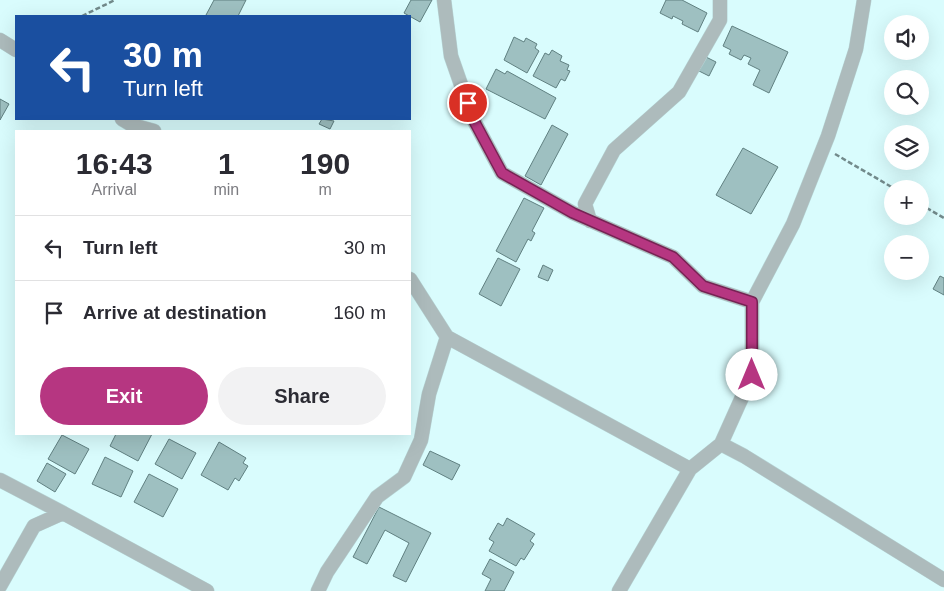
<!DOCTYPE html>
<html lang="en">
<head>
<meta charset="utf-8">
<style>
	body { margin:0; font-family:Arial,sans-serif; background:#f2f2f3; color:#2b2b33; height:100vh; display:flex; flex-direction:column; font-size:19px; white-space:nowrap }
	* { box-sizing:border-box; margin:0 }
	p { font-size:16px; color:#7c7c81 }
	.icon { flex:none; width:28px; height:28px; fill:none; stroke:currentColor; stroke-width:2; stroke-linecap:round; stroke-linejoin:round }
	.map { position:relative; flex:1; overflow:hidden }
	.side { position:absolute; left:15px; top:130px; width:396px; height:305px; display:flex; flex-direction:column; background:#fff; border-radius:0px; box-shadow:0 5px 20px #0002 }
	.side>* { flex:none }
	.hud { position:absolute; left:15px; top:15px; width:396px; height:105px; border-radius:0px; box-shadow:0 5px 20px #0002; background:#1a4fa0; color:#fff; overflow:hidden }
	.controls { position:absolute; left:884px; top:15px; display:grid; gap:10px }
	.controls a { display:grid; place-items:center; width:45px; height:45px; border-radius:50%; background:#fff; box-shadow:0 5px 20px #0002; font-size:25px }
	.pin { position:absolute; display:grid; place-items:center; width:42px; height:42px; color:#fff; margin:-21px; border:2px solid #fff; border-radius:50%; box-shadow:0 1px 5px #0007 }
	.me { position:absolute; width:55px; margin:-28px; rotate:0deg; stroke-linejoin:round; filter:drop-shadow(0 0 4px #0008) }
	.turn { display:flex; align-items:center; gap:18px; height:105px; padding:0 25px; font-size:22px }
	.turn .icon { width:65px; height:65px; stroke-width:2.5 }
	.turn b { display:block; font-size:35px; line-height:42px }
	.eta { display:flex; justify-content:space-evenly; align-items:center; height:85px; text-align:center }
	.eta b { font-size:30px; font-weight:700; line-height:35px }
	.action { display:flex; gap:10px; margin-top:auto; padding:10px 25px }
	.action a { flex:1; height:58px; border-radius:30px; background:#b63681; color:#fff; font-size:20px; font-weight:700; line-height:58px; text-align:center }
	.action a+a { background:#f2f2f3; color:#2b2b33 }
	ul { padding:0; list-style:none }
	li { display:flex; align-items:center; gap:15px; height:65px; padding:0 25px; border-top:1px solid #e1e1e2 }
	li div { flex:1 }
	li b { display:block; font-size:19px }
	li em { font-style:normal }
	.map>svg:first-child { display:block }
</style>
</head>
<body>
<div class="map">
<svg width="944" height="591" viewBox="0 0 944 591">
	<rect width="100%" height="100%" fill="#d9fcfd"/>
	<!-- building -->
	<path fill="#9ec0c1" stroke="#608081" d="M214,0H246L238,16H209L206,15Z
		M411,0H432L420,22L404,13Z
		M666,0H682L707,13L698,32L682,24L683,21L673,16L672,19L660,13Z
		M732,26L788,52L769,93L753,85L760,70L748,64L751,58L744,55L741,60L729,54L731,50L723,46Z
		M514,37L524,42L526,38L537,44L535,48L539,51L527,73L504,60Z
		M552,50L562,56L560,61L569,65L567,70L570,71L565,81L561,79L556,88L533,76L545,53L549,55Z
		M706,57L716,62L709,76L699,71Z
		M496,69L505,74L507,71L556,98L545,119L486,89Z
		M0,99L9,104L0,120Z
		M322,119L334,121L330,129L319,124Z
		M552,125L568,134L541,185L525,176Z
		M743,148L778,167L751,214L716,195Z
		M524,198L544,208L532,231L535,233L531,241L528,239L516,262L496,251Z
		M498,258L520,269L501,306L479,294Z
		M543,265L553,270L548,281L538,277Z
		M940,276L944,278V295L933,289Z
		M116,434H152L138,461L110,446Z
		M62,435L89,449L75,474L48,459Z
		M169,439L196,453L182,479L155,464Z
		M219,442L246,458L243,463L248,466L239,481L235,478L228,490L201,475Z
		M430,451L460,465L452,480L423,465Z
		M105,457L133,471L121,497L92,484Z
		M47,463L66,474L55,492L37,481Z
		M149,474L178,489L163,517L134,502Z
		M379,507L431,533L406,582L393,576L409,543L385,530L367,564L353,557Z
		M507,518L535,534L530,541L534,544L524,560L521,558L516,566L489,551L494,542L489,539L498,523L503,526Z
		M490,559L514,572L504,591H485L491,579L482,574Z"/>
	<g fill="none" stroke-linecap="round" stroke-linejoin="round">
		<defs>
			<path id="minor" d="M444,0L451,56L473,119L502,173L573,213L673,257L703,286L752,302
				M0,40L16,50
				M122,119L132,125L154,131
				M590,221L585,204L614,150L679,92L720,20V0
				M447,337L690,469
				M721,444L752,375V302L793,224L828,136L856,49L864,0
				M0,480L63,513
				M0,586L34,526L63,513L207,591
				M318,591L327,572L377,497L404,477L421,440L429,394L447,337L410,279
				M619,591L690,469L721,444L744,456L944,580"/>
		</defs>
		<!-- minor casing -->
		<use href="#minor" stroke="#b7d6d7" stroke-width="15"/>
		<!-- path -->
		<path stroke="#728a8b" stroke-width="2.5" stroke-dasharray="5 2.5" stroke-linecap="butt" d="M82,16L115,0
			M835,154L895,189
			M920,204L944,218"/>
		<!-- minor -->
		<use href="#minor" stroke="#adbbbc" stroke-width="14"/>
	</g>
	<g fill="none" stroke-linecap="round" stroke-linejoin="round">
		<defs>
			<path id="route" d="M468,103L473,119L502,173L573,213L673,257L703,286L752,302V375"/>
		</defs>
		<!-- route casing -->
		<use href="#route" stroke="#762354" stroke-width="12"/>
		<!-- route -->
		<use href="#route" stroke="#b63681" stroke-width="9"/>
	</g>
</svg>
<div class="controls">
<a><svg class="icon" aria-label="sound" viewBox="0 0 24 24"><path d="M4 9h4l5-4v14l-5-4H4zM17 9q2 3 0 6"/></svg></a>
<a><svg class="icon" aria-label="search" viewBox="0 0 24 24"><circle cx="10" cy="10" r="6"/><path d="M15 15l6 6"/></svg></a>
<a><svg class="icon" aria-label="layers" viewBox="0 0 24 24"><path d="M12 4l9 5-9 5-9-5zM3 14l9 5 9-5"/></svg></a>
<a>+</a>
<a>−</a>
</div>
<div class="pin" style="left:468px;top:103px;background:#d93025"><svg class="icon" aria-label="arrive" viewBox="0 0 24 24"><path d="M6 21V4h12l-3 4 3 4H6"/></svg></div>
<svg class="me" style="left:752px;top:375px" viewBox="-20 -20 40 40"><circle r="19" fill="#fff"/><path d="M0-13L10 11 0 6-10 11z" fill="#b63681"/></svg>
<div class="hud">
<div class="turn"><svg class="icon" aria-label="left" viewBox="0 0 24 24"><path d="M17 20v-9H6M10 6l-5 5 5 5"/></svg><div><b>30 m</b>Turn left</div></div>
</div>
<section class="side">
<div class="eta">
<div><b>16:43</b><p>Arrival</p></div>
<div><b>1</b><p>min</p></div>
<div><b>190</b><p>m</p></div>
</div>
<ul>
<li><svg class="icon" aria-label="left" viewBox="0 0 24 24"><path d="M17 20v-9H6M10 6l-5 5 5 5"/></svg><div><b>Turn left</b></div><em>30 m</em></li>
<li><svg class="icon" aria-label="arrive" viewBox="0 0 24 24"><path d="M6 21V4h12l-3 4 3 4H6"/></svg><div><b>Arrive at destination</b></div><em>160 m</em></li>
</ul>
<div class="action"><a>Exit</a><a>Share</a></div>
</section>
</div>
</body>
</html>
